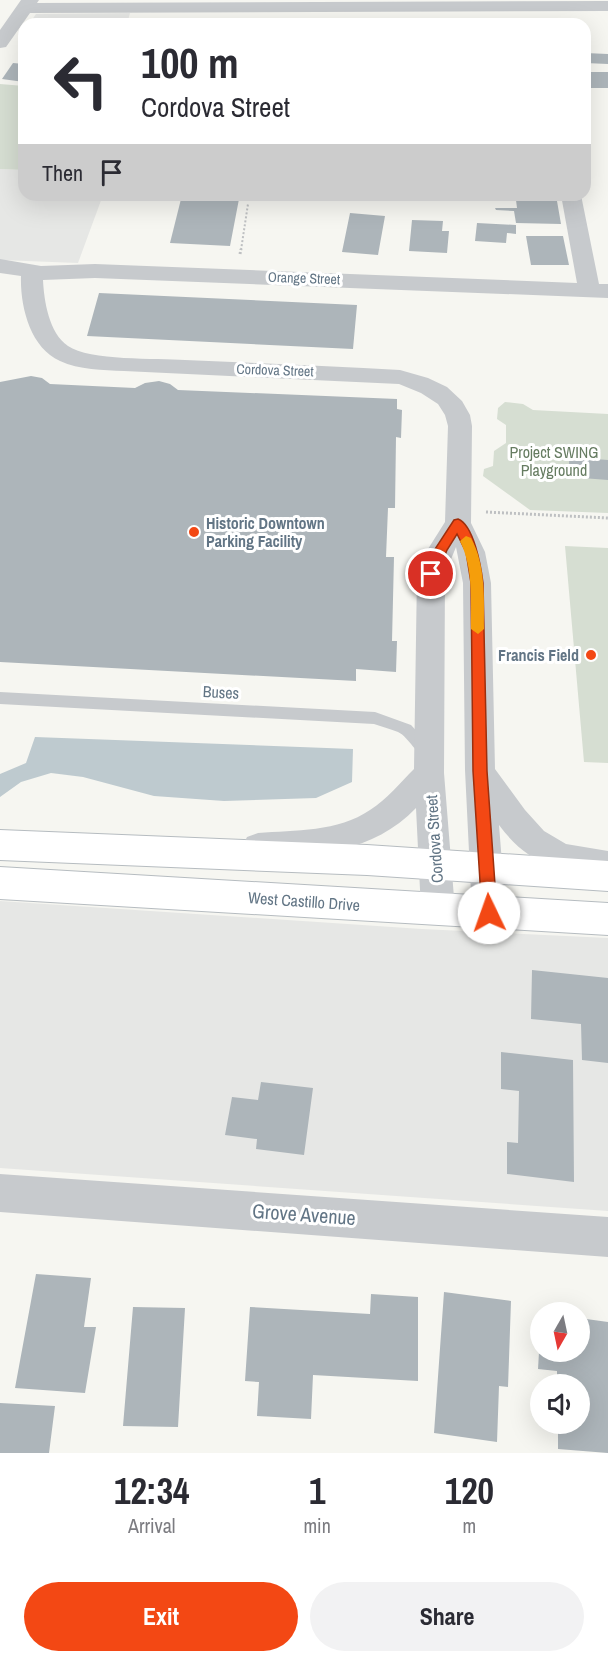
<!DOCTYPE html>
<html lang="en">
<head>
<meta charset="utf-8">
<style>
	body { margin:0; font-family:"Archivo Narrow",sans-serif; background:#f2f2f3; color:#2b2b33; height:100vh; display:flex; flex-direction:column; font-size:22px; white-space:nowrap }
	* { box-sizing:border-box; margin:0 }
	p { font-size:20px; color:#7c7c81 }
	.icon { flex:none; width:33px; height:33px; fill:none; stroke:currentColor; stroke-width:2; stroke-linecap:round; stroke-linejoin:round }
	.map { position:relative; height:1453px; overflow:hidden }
	.details { display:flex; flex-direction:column; background:#fff; flex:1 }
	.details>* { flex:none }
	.hud { position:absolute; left:18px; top:18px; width:573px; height:183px; border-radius:18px; box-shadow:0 6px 24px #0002; background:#fff; color:#2b2b33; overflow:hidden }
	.needle { width:39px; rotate:189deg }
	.buttons { position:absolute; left:530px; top:1302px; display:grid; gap:12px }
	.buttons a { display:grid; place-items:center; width:60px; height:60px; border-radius:50%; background:#fff; box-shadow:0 6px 24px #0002; font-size:30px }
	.pin { position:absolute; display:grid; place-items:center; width:51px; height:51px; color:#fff; margin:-26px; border:3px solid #fff; border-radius:50%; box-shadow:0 2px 6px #0007 }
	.me { position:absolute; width:66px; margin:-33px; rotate:357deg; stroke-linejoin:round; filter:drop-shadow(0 0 4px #0008) }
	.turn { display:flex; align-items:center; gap:21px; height:126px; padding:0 24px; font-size:27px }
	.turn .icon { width:78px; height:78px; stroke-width:2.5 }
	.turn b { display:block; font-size:42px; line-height:51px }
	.then { display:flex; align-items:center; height:57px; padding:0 24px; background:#0003; gap:12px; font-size:22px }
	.eta { display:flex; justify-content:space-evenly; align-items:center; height:102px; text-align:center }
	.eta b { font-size:36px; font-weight:800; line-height:42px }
	.primary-button { display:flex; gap:12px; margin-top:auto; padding:12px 24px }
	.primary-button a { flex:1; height:69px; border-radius:36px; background:#f34814; color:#fff; font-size:24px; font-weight:800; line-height:69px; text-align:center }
	.primary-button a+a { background:#f2f2f3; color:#2b2b33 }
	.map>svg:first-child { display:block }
</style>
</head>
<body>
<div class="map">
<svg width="608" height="1453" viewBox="0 0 608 1453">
	<rect width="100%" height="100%" fill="#f6f6f1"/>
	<!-- built -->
	<path fill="#e6e7e5" d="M130,13L127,24H29L36,14Z
		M0,169L24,170V195H103L78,263L0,260Z
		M0,901L422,929L608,938V1211L0,1168Z"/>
	<!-- green -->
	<path fill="#d6ded2" d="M0,84L24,86V170L0,169Z
		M505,402L523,404L533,410L608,414V513L530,510L483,476L484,469L493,466L494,451L506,443V425L497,419L498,408Z
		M565,546L608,548V763L584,762Z"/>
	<!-- water -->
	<path fill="#becacf" d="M35,737L353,749L352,782L316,798L224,801L154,796L83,777L51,773L21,782L0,797V774L26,763Z"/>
	<!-- building -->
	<path fill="#adb5ba" d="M52,18L85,22V24H37L39,21Z
		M585,53L608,54V64L585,63Z
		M13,63L24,64V82L2,79Z
		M585,72H608V88H588Z
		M182,195H276L275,201L239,199L230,246L170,243Z
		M516,200L557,201L561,224L516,223L514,211L496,210L495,208H517Z
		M350,213L385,216L378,255L342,252Z
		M412,220L443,221L442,231H449L447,253L409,251Z
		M477,223L516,225V234L507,233L506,243L475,241Z
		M526,236H563L569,265H531Z
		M99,293L357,305L353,349L87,336Z
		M31,376L42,378L50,384L135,388L145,383L159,381L170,384L178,390L397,399V409L402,410L401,438L396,437L395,508H388L386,557H394L392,641H397L396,672L356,669V681L0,662V382Z
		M569,457L608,460V480L569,477Z
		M532,970L608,978V1063L582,1060L581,1024L531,1019Z
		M501,1052L573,1060L574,1182L507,1174V1142L518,1143L519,1091L501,1089Z
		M261,1082L313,1088L304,1155L256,1149L257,1139L225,1135L232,1097L258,1100Z
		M36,1274L91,1278L84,1327H96L85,1393L15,1388Z
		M444,1292L511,1301L508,1387L499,1386L497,1442L434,1433Z
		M371,1294L418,1297V1381L313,1375L311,1419L257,1416L259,1382L245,1381L250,1307L370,1314Z
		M133,1307L185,1308L178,1427L123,1426Z
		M579,1318L608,1322V1453L558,1449V1424H579V1384H557V1371L538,1369L539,1352H579Z
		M0,1403L55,1406L49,1453H0Z"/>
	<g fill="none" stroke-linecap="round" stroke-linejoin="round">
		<defs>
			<path id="secondary" d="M0,830L367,845L608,861V891L367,875L0,860Z
				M0,867L608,903V935L0,899Z"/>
		</defs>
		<!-- secondary casing -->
		<use href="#secondary" stroke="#b6bcc0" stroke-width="2"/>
		<!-- path-far1 -->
		<path stroke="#bec0c2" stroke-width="2" stroke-dasharray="2 2" stroke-linecap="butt" d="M241,250L248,204"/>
		<!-- path -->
		<path stroke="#bec0c2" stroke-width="3" stroke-dasharray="2 2" stroke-linecap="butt" d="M240,254L241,249
			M486,512L608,518"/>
		<!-- lane -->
		<path fill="#c7cacd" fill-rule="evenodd" d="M0,692L375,712L411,725L436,752L433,756C418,762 411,738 398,732C391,729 382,727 374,724L0,704Z"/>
		<!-- street -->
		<path fill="#c7cacd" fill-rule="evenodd" d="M21,0H39L37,3L608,1V11L30,13L6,47L0,48V30Z
			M561,195H581L599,284H608V298L95,278L43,280C44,301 49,333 68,346C89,361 157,358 185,360C257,363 328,366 400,370L428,378L447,387L462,401L470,415L472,426L471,523L485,552L491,583L495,769L525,810L544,831L566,844L608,851V879C561,871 529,866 499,825L506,913L501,923L489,928L477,923L472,913L465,770L463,583L456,547L445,574L444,773L455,910L450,920L438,925L426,920L421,910L416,808C373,853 316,855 258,861L247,857L242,847L247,837L258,833C295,830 338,832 370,810C387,799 400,783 414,769L417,574L428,549L445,522L448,426L445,415L438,404L421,393L399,384L124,371C103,370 79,370 60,361C30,348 20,306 21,276L0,273V259L41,266L95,264L577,283Z
			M0,1174L608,1217V1257L0,1212Z"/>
		<!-- secondary -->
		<use href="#secondary" fill="#fff" fill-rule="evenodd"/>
	</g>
	<!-- route -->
	<path fill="#f34814" stroke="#9e2f0d" stroke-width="1.5" d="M458,519C474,525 481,567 483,583L487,771L497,913L495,917L489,919L484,917L482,913L473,771L471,583L466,552L457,534L447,550L436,577L431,578L425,574L435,549L454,520Z"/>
	<!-- slow -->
	<path fill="#f59e0b" d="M466,536L471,538C486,565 484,599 484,629L478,634L471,629C471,599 473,568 460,541Z"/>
	<!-- markers -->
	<g fill="#f34814" stroke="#fff" stroke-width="2">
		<circle cx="194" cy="532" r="6"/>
		<circle cx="591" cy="655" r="6"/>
	</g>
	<g text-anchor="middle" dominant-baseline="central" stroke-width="6" stroke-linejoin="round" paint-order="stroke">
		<!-- far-street labels -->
		<g font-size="14" fill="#627585" stroke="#fff">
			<text transform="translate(304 278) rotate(2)">Orange Street</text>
			<text transform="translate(275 370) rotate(2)">Cordova Street</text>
		</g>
		<!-- park labels -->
		<g font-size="16" fill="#667c61" stroke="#fff">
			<text x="554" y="452">Project SWING<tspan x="554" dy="18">Playground</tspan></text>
		</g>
		<!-- poi labels -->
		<g font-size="16" font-weight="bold" fill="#627585" stroke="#fff" text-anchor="start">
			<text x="206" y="523">Historic Downtown<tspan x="206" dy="18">Parking Facility</tspan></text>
			<text x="579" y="655" text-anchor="end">Francis Field</text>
		</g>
		<!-- street labels -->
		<g font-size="16" fill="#627585" stroke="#fff">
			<text transform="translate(221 692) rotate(3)">Buses</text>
			<text transform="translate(434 839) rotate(-94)">Cordova Street</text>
			<text transform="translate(304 901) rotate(4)">West Castillo Drive</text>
		</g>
		<!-- near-street labels -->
		<g font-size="20" fill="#627585" stroke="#fff">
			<text transform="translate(304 1214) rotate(4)">Grove Avenue</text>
		</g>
	</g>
</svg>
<div class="buttons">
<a><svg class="needle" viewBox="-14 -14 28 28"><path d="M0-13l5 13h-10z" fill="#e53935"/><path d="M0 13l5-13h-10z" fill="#7c7c81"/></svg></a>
<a><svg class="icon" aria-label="sound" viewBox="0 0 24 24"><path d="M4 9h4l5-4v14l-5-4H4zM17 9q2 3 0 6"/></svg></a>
</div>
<div class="pin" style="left:431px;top:574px;background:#d93025"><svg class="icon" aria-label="arrive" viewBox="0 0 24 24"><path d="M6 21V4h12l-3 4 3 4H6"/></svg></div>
<svg class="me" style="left:489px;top:913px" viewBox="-20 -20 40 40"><circle r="19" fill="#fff"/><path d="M0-13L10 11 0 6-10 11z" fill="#f34814"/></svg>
<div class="hud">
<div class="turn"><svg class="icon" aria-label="left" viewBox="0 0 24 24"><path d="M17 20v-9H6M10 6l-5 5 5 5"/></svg><div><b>100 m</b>Cordova Street</div></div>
<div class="then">Then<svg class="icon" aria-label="arrive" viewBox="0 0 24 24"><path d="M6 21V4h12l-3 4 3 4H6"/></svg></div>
</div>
</div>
<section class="details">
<div class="eta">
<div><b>12:34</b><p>Arrival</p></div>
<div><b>1</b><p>min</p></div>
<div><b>120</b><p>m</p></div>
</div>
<div class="primary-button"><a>Exit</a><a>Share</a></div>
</section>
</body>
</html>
